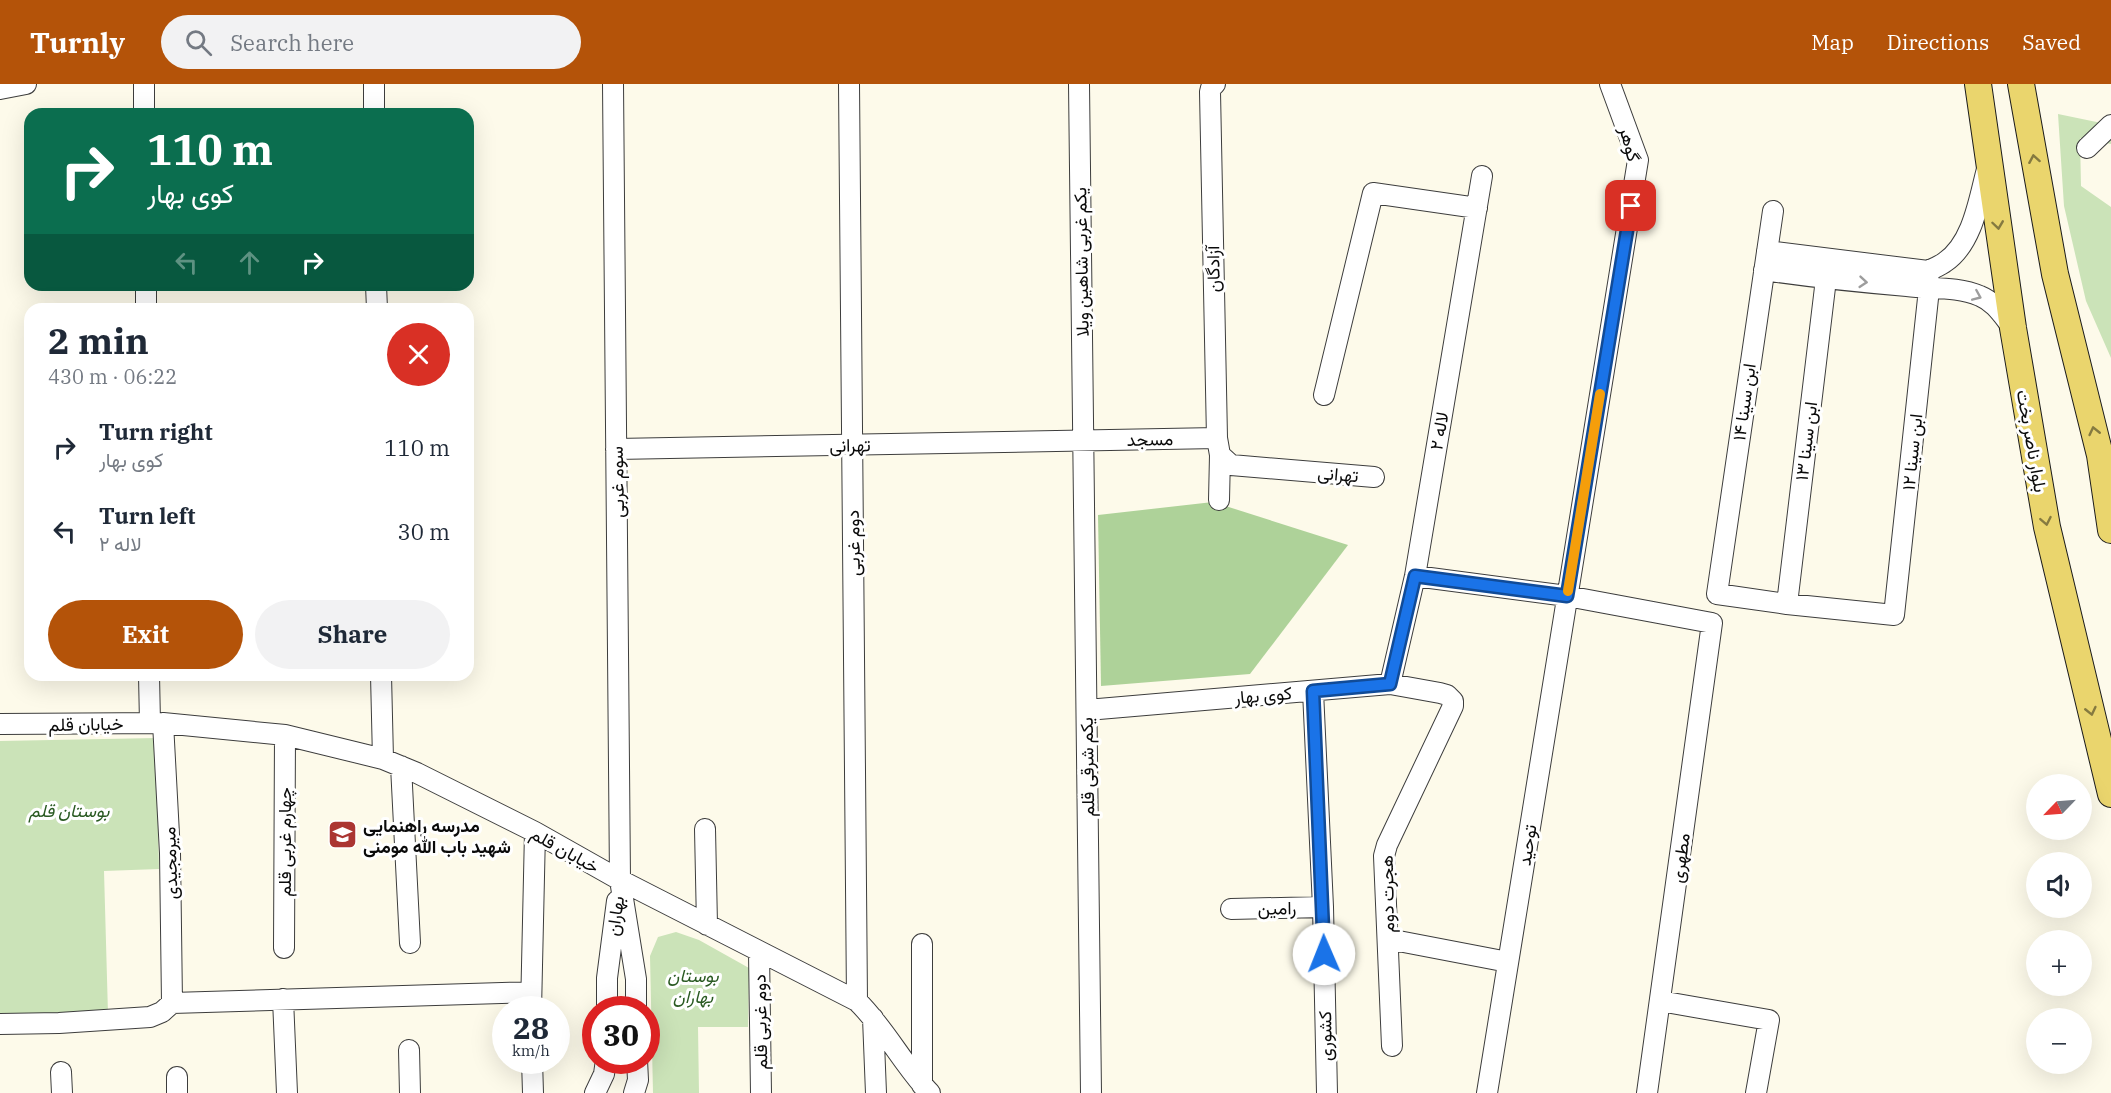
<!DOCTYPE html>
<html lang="en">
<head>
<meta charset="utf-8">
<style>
	body { margin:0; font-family:"IBM Plex Serif",Vazirmatn,serif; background:#f2f2f3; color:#1f2937; height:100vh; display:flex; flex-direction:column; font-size:22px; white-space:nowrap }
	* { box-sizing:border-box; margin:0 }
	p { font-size:20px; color:#747a83 }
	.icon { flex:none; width:33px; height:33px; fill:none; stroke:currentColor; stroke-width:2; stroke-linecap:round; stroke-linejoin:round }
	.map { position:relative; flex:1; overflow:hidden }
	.panel { position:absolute; left:24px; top:219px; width:450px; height:378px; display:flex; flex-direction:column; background:#fff; border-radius:18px; box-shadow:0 6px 24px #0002 }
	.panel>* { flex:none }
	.guide { position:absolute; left:24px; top:24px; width:450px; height:183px; border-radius:18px; box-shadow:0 6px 24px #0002; background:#0b6e4f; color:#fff; overflow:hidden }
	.needle { width:39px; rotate:245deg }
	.buttons { position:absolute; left:2026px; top:690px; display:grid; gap:12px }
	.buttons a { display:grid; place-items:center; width:66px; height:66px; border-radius:50%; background:#fff; box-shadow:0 6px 24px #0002; font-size:30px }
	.speed { position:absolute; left:492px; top:912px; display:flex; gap:12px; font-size:30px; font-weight:700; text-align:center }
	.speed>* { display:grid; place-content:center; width:78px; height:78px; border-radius:50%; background:#fff; box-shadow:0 6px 24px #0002; line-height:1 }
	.speed small { font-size:15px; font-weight:400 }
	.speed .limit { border:9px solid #d22; background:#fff; color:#111 }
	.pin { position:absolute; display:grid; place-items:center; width:51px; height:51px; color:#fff; margin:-26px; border-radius:12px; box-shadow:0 3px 9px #0006 }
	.me { position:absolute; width:66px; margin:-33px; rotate:359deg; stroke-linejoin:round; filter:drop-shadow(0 0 4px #0008) }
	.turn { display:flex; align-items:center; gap:21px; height:126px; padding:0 24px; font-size:27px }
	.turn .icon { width:78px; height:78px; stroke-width:2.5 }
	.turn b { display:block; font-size:42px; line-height:51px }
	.lanes { display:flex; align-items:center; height:57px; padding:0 24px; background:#0003; justify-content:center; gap:30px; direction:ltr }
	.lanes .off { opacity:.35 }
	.round { display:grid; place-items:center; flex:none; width:63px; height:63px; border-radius:32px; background:#f2f2f3 }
	.overview { display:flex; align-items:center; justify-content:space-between; height:102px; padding:0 24px }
	h1 { font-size:36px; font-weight:700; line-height:45px }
	.cta { display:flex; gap:12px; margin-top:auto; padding:12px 24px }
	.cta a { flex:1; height:69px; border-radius:36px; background:#b45309; color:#fff; font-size:24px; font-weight:700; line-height:69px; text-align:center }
	.cta a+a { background:#f2f2f3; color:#1f2937 }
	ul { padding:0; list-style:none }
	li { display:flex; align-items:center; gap:18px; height:84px; padding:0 24px }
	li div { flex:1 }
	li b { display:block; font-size:22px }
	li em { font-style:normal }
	header { display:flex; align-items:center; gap:36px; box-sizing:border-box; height:84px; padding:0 30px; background:#b45309; color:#fff }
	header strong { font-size:28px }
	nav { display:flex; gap:33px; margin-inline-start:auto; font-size:21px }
	.search { width:420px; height:54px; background:#f2f2f3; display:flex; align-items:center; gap:15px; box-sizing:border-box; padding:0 21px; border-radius:33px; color:#747a83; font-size:22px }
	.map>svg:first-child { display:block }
</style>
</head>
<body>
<header>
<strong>Turnly</strong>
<div class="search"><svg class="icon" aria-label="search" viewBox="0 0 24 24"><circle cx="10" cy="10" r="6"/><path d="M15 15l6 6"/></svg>Search here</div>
<nav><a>Map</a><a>Directions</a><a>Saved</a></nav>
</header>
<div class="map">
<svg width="2111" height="1009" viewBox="0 0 2111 1009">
	<rect width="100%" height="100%" fill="#fdfaea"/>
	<!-- green -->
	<path fill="#cbe3b8" d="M2058,30L2111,41V60L2080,54L2081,102L2111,123V274L2086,217L2064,122Z
		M156,654L159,785L104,787L108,930L0,932V657Z
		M676,848L699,856L749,884L748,943H698L699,1009H653L650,872L658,853Z"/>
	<!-- forest -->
	<path fill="#aed299" d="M1213,418L1348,461L1250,590L1101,602L1098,431Z"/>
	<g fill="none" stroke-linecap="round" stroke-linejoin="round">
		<defs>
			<path id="minor" d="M144,0V30
				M374,0V30
				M613,0L620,796L636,895V926
				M849,0L857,917
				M1079,0L1091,1009
				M1215,0L1211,4L1210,8L1217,354L1220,371L1231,381L1374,393
				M0,5L26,0
				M2087,64L2111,41
				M1773,127L1717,510L1787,520L1894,531L1929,205L1928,187
				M1767,167L1928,187C1934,184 1940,182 1945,178C1973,159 1979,115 1987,85
				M1764,186C1811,193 1859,198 1907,202C1931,205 1957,202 1980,212C1995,218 2003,232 2013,244
				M146,201V225
				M376,201L377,225
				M1324,311L1373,109L1477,124
				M616,365L1217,354
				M1219,416L1220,371
				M1415,492L1567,512L1712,539L1647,1009
				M1787,520L1826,195
				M149,591L150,639
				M381,591L383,675
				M1390,600L1415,492L1482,92
				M1313,607L1323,823L1327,1009
				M1087,626L1390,600L1440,609L1447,611L1453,617V622L1387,761L1384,772L1392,962
				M163,639L170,769L172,919
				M0,640L163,639L285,651L383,675L417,689L535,748L620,796L857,917C885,944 903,981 930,1009
				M401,682L410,859
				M705,745L707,841
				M1231,825L1323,823
				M1388,855L1508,878
				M284,864L285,651
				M759,868L761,1009
				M283,915L287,1009
				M1660,917L1769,936L1756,1009
				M531,926L535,748
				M607,926V894L617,817
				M873,934L876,1009
				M0,940L59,939L150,933L162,928L172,919L531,908
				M409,966L410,1009
				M532,976L533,1009
				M61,988L62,1009
				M177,993V1009
				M922,1001V860
				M595,1009L604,990L606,976
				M634,1009L638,996L637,976
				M1487,1009L1638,76L1610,0"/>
			<path id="major" d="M1978,0L2013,244L2047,443L2111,710
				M2021,0L2055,190L2100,371L2111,446"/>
		</defs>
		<!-- minor casing -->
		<use href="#minor" stroke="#3d3d3d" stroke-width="22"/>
		<!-- major casing -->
		<use href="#major" stroke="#1b1b1b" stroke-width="28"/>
		<!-- minor -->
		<use href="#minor" stroke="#fff" stroke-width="20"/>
		<!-- major -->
		<use href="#major" stroke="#ead56d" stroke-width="26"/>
	</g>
	<!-- one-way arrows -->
	<defs><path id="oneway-chevron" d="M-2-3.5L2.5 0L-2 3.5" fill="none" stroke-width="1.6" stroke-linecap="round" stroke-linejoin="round" transform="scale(1.5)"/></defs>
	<g stroke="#857a40">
		<use href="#oneway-chevron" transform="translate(2034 75) rotate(-100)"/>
		<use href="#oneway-chevron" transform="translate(1998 141) rotate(82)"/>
		<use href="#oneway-chevron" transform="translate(2094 347) rotate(-103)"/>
		<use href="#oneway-chevron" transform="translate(2046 437) rotate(79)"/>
		<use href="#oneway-chevron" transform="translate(2091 627) rotate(77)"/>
	</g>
	<g stroke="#9d9d9d">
		<use href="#oneway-chevron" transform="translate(1863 198) rotate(5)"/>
		<use href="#oneway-chevron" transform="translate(1977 212) rotate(23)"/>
	</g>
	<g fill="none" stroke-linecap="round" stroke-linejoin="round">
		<defs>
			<path id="route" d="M1324,870L1313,607L1390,600L1415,492L1567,512L1631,122"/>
		</defs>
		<!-- route casing -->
		<use href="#route" stroke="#114b97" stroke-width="15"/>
		<!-- route -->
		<use href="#route" stroke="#1a73e8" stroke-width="10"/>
		<!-- slow -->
		<path stroke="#f59e0b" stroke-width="10" d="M1568,507L1600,310"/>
	</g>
	<!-- icons -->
	<defs>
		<symbol id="school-square" viewBox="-11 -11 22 22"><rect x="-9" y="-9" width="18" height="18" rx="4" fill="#ab3532" stroke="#fff"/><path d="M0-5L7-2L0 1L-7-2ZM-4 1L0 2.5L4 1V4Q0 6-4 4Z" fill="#fff"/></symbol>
	</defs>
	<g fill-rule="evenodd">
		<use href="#school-square" x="326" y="734" width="33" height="33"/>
	</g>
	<g text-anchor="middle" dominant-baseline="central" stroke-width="6" stroke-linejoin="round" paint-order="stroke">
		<!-- street labels -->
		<g font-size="18" fill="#0a0a0a" stroke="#fff">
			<text transform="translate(1630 60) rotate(75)">گوهر</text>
			<text transform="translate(1081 178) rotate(-91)">یکم غربی شاهین ویلا</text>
			<text transform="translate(1213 185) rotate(-91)">آزادگان</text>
			<text transform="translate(1744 318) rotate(-82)">ابن سینا ۱۴</text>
			<text transform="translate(1439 347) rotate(-80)">لاله ۲</text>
			<text transform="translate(1150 355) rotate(-1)">مسجد</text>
			<text transform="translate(1806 357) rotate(-83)">ابن سینا ۱۳</text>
			<text transform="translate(2032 357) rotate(80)">بلوار ناصر بخت</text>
			<text transform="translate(850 361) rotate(-1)">تهرانی</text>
			<text transform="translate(1912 368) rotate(-84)">ابن سینا ۱۲</text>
			<text transform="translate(1338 390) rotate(5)">تهرانی</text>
			<text transform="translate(617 398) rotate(-91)">سوم غربی</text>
			<text transform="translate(853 459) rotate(-91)">دوم غربی</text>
			<text transform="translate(1263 611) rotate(-5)">کوی بهار</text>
			<text transform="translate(86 640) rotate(-1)">خیابان قلم</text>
			<text transform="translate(1087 683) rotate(-91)">یکم شرقی قلم</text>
			<text transform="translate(284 758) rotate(-90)">چهارم غربی قلم</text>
			<text transform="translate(1527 761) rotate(-81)">توحید</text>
			<text transform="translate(565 766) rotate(29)">خیابان قلم</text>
			<text transform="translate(1680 774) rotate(-82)">مطهری</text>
			<text transform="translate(170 779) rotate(-92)">میرمجیدی</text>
			<text transform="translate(1387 810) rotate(-91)">هجرت دوم</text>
			<text transform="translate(1277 824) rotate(-1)">رامین</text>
			<text transform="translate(615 832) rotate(-82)">بهاران</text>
			<text transform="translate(760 938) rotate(-91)">دوم غربی قلم</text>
			<text transform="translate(1325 952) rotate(-91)">کشوری</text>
		</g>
		<!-- park labels -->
		<g font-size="18" font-style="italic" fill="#2a5a22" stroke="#fff">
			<text x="69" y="726">بوستان قلم</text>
			<text x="693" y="891">بوستان<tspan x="693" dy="21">بهاران</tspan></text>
		</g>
		<!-- poi labels -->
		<g font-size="18" font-weight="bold" fill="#0a0a0a" stroke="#fff" text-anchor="start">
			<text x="363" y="741">مدرسه راهنمایی<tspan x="363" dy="21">شهید باب الله مومنی</tspan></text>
		</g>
	</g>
</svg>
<div class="buttons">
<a><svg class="needle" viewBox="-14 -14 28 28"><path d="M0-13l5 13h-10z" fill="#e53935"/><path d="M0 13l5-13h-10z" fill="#747a83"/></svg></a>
<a><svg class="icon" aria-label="sound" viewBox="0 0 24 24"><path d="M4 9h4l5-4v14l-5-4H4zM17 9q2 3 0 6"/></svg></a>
<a>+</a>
<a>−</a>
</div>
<div class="speed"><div>28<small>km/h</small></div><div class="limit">30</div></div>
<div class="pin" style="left:1631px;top:122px;background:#d93025"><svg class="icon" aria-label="arrive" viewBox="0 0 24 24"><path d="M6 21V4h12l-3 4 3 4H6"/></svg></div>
<svg class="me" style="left:1324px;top:870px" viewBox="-20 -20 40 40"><circle r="19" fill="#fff"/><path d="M0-13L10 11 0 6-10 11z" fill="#1a73e8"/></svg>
<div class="guide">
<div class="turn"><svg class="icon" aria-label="right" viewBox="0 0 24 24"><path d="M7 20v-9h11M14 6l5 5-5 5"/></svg><div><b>110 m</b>کوی بهار</div></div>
<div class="lanes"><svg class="icon off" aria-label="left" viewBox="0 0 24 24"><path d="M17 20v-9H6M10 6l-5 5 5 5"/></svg><svg class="icon off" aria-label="ahead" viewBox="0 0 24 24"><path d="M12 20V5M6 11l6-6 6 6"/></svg><svg class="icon" aria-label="right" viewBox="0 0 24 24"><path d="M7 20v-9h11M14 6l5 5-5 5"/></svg></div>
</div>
<section class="panel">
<div class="overview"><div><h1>2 min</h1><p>430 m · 06:22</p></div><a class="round" style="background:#d93025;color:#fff"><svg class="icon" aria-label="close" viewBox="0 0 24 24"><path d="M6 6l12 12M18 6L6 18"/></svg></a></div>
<ul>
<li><svg class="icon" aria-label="right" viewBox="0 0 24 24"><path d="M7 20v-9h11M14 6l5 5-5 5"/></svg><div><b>Turn right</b><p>کوی بهار</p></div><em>110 m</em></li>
<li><svg class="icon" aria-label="left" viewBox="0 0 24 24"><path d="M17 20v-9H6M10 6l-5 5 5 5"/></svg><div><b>Turn left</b><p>لاله ۲</p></div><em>30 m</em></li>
</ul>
<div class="cta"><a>Exit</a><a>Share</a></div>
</section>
</div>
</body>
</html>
